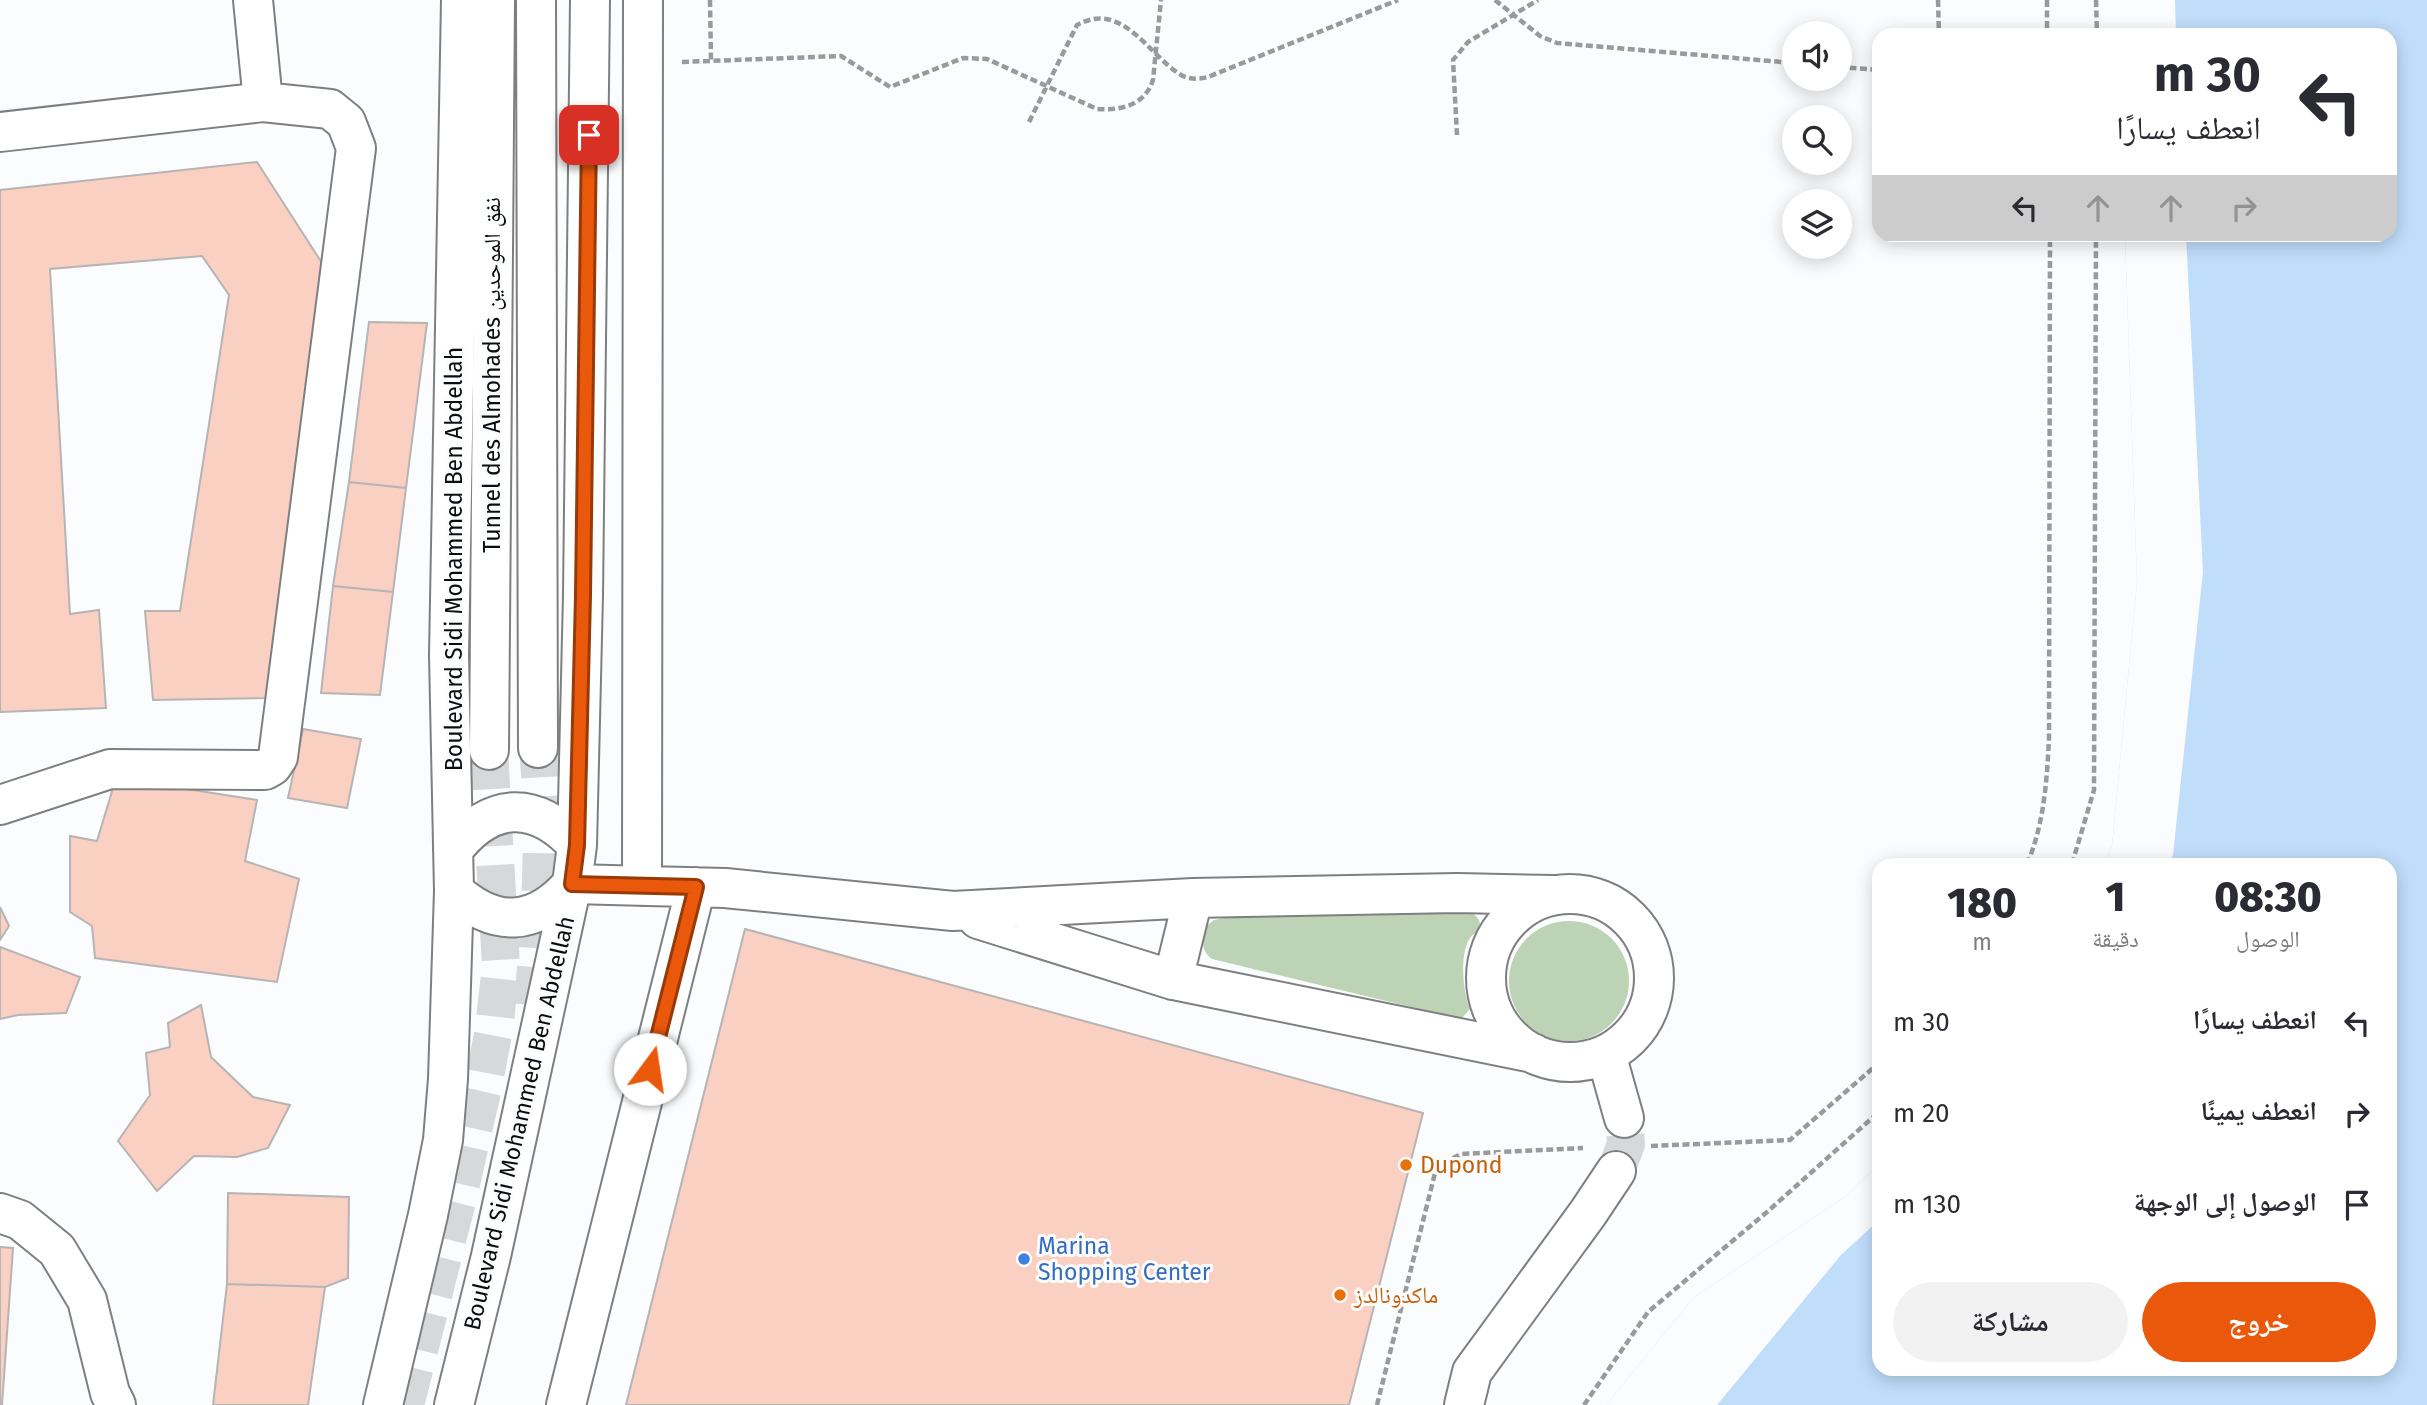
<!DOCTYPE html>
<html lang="ar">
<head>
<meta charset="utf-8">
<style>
	body { margin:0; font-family:"Fira Sans","Noto Naskh Arabic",sans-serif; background:#f2f2f3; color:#2b2b33; direction:rtl; height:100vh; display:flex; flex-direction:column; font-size:26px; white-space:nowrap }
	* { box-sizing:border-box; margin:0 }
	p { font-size:23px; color:#7c7c81 }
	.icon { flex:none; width:38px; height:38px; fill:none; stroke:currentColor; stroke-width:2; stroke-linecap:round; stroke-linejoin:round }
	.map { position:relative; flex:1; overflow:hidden; direction:ltr }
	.drawer { position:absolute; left:1872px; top:858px; width:525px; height:518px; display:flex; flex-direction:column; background:#fff; border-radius:21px; box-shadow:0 4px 18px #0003; direction:rtl }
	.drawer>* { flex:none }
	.hud { position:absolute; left:1872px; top:28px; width:525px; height:214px; border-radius:21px; box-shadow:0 4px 18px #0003; direction:rtl; background:#fff; color:#2b2b33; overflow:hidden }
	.fabs { position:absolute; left:1782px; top:21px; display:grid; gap:14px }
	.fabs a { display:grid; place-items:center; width:70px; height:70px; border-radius:50%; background:#fff; box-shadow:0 4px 18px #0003; font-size:35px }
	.pin { position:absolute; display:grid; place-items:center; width:60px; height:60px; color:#fff; margin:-30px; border-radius:14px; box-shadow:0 4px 10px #0006 }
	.me { position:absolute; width:77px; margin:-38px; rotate:14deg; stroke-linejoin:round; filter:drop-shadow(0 0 5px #0008) }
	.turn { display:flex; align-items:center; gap:24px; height:147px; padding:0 21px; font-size:32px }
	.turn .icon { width:91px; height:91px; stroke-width:2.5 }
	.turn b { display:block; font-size:49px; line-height:60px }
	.lanes { display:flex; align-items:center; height:66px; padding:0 21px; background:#0003; justify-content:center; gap:35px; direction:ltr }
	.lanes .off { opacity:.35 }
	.eta { display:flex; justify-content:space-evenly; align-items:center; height:119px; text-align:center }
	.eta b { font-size:42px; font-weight:800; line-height:49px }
	.cta { display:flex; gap:14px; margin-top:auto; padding:14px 21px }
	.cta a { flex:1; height:80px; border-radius:42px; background:#ea580c; color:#fff; font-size:28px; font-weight:800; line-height:80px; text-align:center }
	.cta a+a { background:#f2f2f3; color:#2b2b33 }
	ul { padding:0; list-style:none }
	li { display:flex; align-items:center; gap:21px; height:91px; padding:0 21px }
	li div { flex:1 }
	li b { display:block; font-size:26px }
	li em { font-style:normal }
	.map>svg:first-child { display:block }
</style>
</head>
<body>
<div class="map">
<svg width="2427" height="1405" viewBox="0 0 2427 1405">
	<rect width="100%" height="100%" fill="#fafcfd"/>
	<!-- green -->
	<path fill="#bcd3b6" d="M1470,912C1476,915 1480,919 1480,925C1480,932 1474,933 1470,938C1459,953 1463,994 1470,1009L1461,1019L1212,959C1201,951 1202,940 1204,928L1214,920L1224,918Z
		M1509 981a60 60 0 1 1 120 0a60 60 0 1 1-120 0Z"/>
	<!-- water -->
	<path fill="#c0ddfa" d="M2122,0H2427V1405H1606L1694,1297L1845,1197L1879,1164L1880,1368H2390V864H2104L2112,846L2137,582L2125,235L2390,234V35H2122Z"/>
	<!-- pier -->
	<path fill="#fafcfd" d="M2122,0H2175L2176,35H2122Z
		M2125,235H2186L2203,572L2173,855L2168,864H2104L2112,846L2137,582Z
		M1879,1164V1220L1841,1255L1717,1405H1606L1694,1297L1845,1197Z"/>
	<!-- building -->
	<path fill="#fad0c2" stroke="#b6b4b4" stroke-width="2" d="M257,162L322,263L270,698L153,700L145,611H180L229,295L202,256L50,269L70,614L99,610L106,708L0,712V190Z
		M369,322L427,323L406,488L349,482Z
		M349,482L406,488L393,592L333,586Z
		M333,586L393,592L380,695L321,693Z
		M303,729L361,739L347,808L288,798Z
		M116,778L257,800L245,861L299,879L277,982L95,958L92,926L70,912V836L97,841Z
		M0,907L9,926L0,940Z
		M745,929L1423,1113L1349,1405H626Z
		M0,947L80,977L66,1013L18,1015L0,1019Z
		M201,1005L211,1057L253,1097L290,1105L268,1148L237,1157L194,1156L157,1191L118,1141L150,1095L146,1053L170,1047L168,1023Z
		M228,1193L349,1197L348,1278L325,1287L227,1284Z
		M0,1247L13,1248L2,1405H0Z
		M227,1284L325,1287L308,1405H213Z"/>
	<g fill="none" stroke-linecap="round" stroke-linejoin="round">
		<!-- minor-tunnel -->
		<path stroke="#d6d8d9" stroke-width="38" stroke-dasharray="38 19" stroke-linecap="butt" d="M1616,1171L1626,1144L1624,1118"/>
		<!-- highway-tunnel -->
		<path stroke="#d6d8d9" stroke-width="38" stroke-dasharray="38 19" stroke-linecap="butt" d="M533,1005C540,920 546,833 538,748
			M405,1405L457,1201L483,1087L494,1029L501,966L489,750"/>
		<defs>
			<path id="minor" d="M253,0L263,102
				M0,132L263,102L330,109L346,122L356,148L278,757L272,766L265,770L110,769L0,805
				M572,884L725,888L953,911L1193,898L1457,893L1554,895
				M642,886L643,0
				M1486 978a84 84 0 1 1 168 0a84 84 0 1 1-168 0Z
				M978,919L1173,980L1533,1053
				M1173,980L1193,898
				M1606,1054L1624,1118
				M0,1213L20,1220L57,1250L87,1300L110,1393L116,1405
				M566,1405L696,887
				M1464,1405L1472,1372L1588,1213L1616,1171"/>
			<path id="major" d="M453,850C491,801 535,800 577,845
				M454,891C495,928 535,927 572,884
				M383,1405L428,1215L443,1140L448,1079L454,891L449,655L461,0
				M454,1405L491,1256L572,884L577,845L583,595L590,0"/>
			<path id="highway" d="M536,0L538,748
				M489,750L495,0"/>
		</defs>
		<!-- minor casing -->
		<use href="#minor" stroke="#7e7f80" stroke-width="42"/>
		<!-- major casing -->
		<use href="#major" stroke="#7e7f80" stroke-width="42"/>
		<!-- highway casing -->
		<use href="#highway" stroke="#7e7f80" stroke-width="42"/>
		<!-- path -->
		<path stroke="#989a9b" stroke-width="4.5" stroke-dasharray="7 3.5" stroke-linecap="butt" d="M710,0L711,61
			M1495,0L1540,36L1557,43L1794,63
			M1938,0L1939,35
			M2047,0V35
			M2096,0L2097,35
			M682,62L841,56L890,87L963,58L987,59L1097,109C1121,111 1145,105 1153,80L1161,0
			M1839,67L1880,70
			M1029,122L1077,25C1123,0 1148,55 1181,75C1190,80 1200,79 1208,77L1398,0
			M1457,135L1453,60L1468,42L1538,0
			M2027,864C2044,825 2047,780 2049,738L2050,234
			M2072,864L2094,790L2096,234
			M1651,1146L1790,1140L1880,1062
			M1377,1405L1435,1173L1449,1160L1461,1154L1583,1148
			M1584,1405L1648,1312L1767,1212L1880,1111"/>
		<!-- minor -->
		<use href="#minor" stroke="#fff" stroke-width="38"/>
		<!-- major -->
		<use href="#major" stroke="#fff" stroke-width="38"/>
		<!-- highway -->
		<use href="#highway" stroke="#fff" stroke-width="38"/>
	</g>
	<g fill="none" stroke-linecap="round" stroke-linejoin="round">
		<defs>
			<path id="route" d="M589,135L583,595L577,845L572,884L696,887L650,1069"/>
		</defs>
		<!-- route casing -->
		<use href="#route" stroke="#983908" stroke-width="18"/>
		<!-- route -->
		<use href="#route" stroke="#ea580c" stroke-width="12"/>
	</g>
	<!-- markers -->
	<g fill="#e8710a" stroke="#fafcfd" stroke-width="2.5">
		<circle cx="1406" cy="1165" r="7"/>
		<circle cx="1340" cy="1295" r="7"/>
	</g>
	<circle fill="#3f7fe0" stroke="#fafcfd" stroke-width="2.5" cx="1024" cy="1259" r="7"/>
	<g text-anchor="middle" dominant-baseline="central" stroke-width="6" stroke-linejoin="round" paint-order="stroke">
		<!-- street labels -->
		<g font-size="23" fill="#0b0c0c" stroke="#fafcfd">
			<text transform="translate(492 375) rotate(-90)">Tunnel des Almohades نفق الموحدين</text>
			<text transform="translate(454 559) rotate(-90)">Boulevard Sidi Mohammed Ben Abdellah</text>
			<text transform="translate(519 1123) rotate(-77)">Boulevard Sidi Mohammed Ben Abdellah</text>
		</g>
		<!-- food labels -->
		<g font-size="23" fill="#c56008" stroke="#fafcfd" text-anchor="start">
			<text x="1420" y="1165">Dupond</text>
			<text x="1354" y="1295">ماكدونالدز</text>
		</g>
		<!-- shop labels -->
		<g font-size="23" fill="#366cbe" stroke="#fafcfd" text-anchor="start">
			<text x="1038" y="1246">Marina<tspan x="1038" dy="26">Shopping Center</tspan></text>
		</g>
	</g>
</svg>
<div class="fabs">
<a><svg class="icon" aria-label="sound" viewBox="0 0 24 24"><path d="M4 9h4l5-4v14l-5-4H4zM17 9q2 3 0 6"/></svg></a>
<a><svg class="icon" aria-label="search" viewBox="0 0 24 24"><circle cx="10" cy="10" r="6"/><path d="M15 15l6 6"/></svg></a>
<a><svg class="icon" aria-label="layers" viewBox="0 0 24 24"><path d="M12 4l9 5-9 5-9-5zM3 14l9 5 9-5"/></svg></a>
</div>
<div class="pin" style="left:589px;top:135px;background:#d93025"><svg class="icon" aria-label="arrive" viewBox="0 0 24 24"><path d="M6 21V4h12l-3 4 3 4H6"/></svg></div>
<svg class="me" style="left:650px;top:1069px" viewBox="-20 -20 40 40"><circle r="19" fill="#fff"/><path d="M0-13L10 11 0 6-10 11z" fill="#ea580c"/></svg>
<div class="hud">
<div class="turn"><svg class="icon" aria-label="left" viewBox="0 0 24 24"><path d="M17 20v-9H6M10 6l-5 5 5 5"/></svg><div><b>30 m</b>انعطف يسارًا</div></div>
<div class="lanes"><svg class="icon" aria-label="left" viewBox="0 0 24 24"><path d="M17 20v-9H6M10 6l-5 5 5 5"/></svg><svg class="icon off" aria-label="ahead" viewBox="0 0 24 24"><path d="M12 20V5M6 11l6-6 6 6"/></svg><svg class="icon off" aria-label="ahead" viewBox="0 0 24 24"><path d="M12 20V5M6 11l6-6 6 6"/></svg><svg class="icon off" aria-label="right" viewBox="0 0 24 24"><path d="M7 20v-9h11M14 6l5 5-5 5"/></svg></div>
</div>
<section class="drawer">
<div class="eta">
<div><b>08:30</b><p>الوصول</p></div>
<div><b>1</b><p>دقيقة</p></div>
<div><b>180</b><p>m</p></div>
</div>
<ul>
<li><svg class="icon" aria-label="left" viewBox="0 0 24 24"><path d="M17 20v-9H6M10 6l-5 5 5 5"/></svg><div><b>انعطف يسارًا</b></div><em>30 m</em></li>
<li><svg class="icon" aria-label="right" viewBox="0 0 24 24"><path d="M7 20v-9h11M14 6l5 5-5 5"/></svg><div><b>انعطف يمينًا</b></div><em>20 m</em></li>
<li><svg class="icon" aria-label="arrive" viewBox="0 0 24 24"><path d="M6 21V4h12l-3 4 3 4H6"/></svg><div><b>الوصول إلى الوجهة</b></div><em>130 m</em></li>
</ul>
<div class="cta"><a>خروج</a><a>مشاركة</a></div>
</section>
</div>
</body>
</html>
